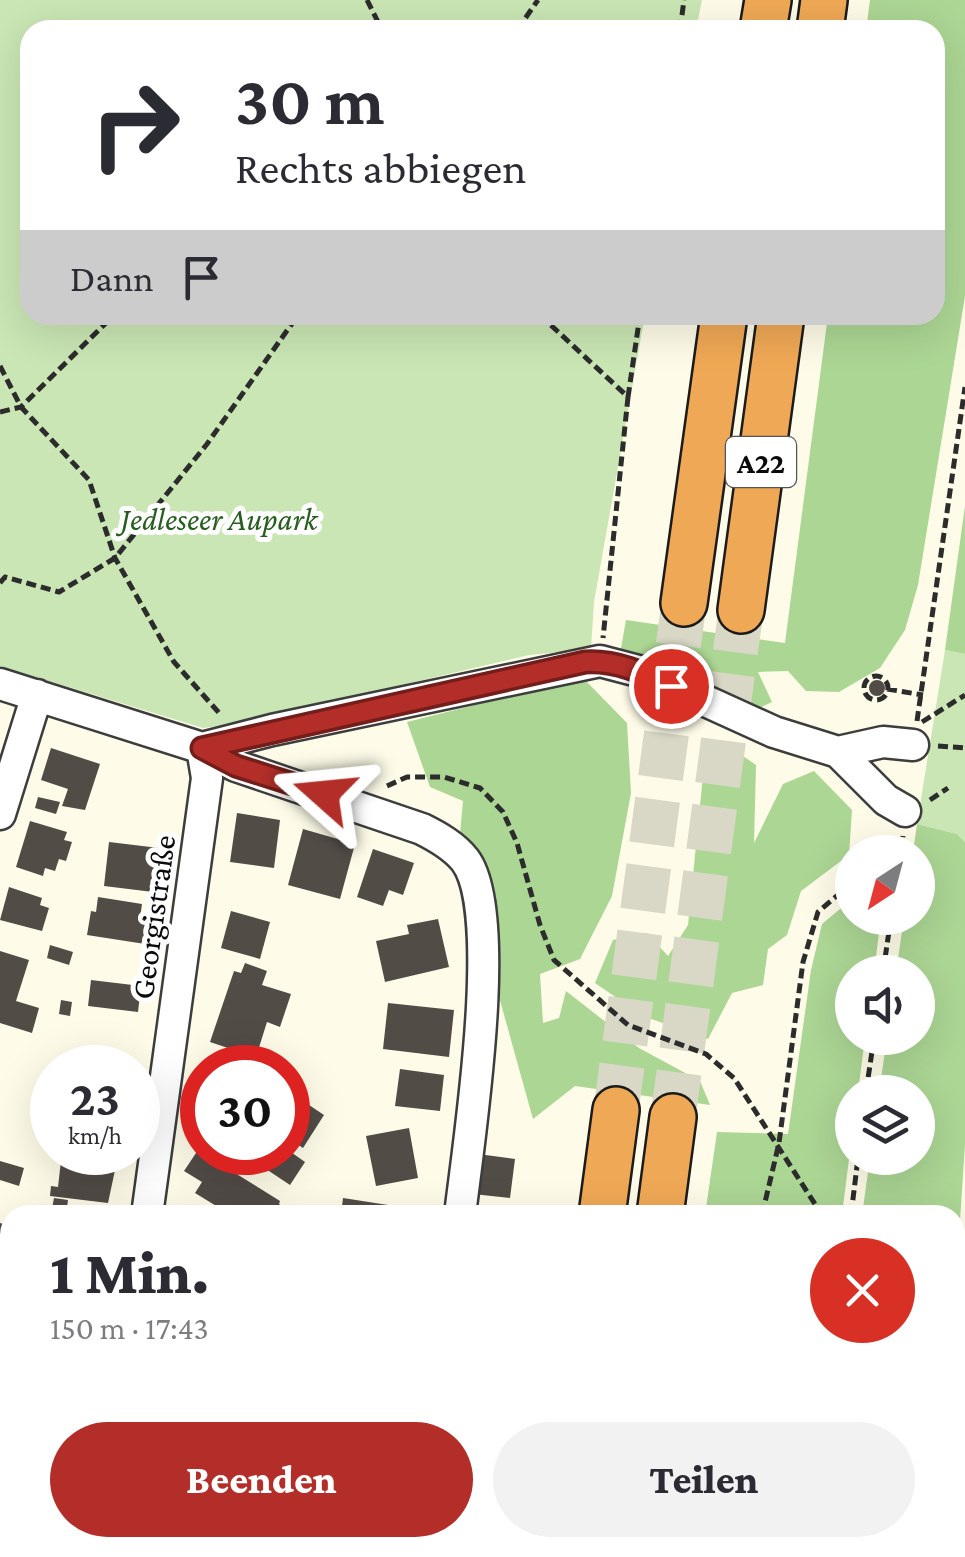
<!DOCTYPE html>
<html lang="de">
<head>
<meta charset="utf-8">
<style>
	body { margin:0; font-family:"Crimson Pro",serif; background:#f2f2f3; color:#2b2b33; height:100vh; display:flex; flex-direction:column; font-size:38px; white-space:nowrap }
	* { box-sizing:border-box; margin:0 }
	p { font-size:32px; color:#7c7c81 }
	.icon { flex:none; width:55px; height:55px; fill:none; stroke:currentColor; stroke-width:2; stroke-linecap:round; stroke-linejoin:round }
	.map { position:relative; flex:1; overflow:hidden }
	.side { position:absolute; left:0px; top:1205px; width:965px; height:352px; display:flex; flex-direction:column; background:#fff; border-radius:30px 30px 0 0; box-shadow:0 10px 40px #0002 }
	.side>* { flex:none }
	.guide { position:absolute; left:20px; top:20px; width:925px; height:305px; border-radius:30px; box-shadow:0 10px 40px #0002; background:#fff; color:#2b2b33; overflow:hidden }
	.needle { width:65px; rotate:216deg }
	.controls { position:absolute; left:835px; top:835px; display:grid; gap:20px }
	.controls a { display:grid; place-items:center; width:100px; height:100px; border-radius:50%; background:#fff; box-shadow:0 10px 40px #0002; font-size:50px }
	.speed { position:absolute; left:30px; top:1045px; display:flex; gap:20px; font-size:50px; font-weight:700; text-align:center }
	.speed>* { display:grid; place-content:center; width:130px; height:130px; border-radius:50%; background:#fff; box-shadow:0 10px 40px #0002; line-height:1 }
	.speed small { font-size:25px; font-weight:400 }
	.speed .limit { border:15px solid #d22; background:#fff; color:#111 }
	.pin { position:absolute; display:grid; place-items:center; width:85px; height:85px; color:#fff; margin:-42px; border:5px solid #fff; border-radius:50%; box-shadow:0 2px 10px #0007 }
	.me { position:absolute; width:110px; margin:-55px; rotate:288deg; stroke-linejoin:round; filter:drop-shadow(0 0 8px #0008) }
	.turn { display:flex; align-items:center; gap:35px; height:210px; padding:0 50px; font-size:45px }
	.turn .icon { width:130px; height:130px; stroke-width:2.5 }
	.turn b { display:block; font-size:70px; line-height:85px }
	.then { display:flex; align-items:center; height:95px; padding:0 50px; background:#0003; gap:20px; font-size:38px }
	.round { display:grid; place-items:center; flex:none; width:105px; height:105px; border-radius:52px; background:#f2f2f3 }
	.summary { display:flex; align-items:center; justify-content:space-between; height:170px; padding:0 50px }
	h1 { font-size:60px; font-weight:800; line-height:75px }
	.action { display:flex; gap:20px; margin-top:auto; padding:20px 50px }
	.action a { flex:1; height:115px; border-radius:60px; background:#b32e29; color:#fff; font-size:40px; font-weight:800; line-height:115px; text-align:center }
	.action a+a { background:#f2f2f3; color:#2b2b33 }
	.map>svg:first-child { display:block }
</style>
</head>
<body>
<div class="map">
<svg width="965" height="1557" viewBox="0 0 965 1557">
	<rect width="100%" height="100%" fill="#fefce8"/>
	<!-- green -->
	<path fill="#cae6b4" d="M0,0H702L696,30H30V315H645L594,602L591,649L529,655L236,724L203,728L0,666Z
		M945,650L965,654V842L957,834L917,824Z
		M957,1285L965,1287V1557H903L901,1548H955Z
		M822,1548H888L890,1557H820Z"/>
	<!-- forest -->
	<path fill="#acd694" d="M870,0H965V296L918,585L905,630L880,668L839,692L806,691L788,671L758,672L772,702L755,710L620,654L626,620L785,643L828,315H935V30H866Z
		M965,506V654L945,650Z
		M583,678L627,723L631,793L612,896L580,959L540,974L543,1023L559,1018L566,991L639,1048L700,1081L710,1105L575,1086L533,1119L496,986L490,889L460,834L463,801L430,787L407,722Z
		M740,754L756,765L754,843L783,784L814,771L852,810L849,855L801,891L787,935L768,949L763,985L732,993L708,1039L643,1016L595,983L613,940L647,933L668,956L688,925L704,766Z
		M917,824L957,834L965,842V1145L958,1251L955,1250V1215H862L870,1158H918V1092H879L887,1038H918V972H896L904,918H918V852H913Z
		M852,899V918H881L874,972H852V1038H865L858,1092H852V1135L842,1215H705L717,1132L788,1134L811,970L822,924Z
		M659,1548H797L796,1557H658Z"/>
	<!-- building -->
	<path fill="#524c47" d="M869 688a8 8 0 1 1 16 0a8 8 0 1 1-16 0Z
		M51,748L100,764L85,810L62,806L68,789L41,780Z
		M38,797L60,802L56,814L35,808Z
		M237,813L280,820L274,868L230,862Z
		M30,821L67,832L64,840L72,842L66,861L59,859L55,871L45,868L43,876L16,867Z
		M303,829L355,844L340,899L288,885Z
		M109,842L159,848L153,892L104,886Z
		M373,849L414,863L403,895L389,890L383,906L357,897Z
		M9,887L42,898L40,905L49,908L42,931L0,920Z
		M98,897L142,904L140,918L149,920L145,944L87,935L91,911L96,912Z
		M231,911L270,922L260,959L221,948Z
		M438,919L449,967L385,982L376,941L409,934L407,925Z
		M50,945L73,952L69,965L47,958Z
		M0,951L29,960L16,1001L39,1008L32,1033L0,1023Z
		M245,963L267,971L262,985L291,994L280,1027L267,1022L256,1057L251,1056L248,1065L225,1058L228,1048L210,1042L234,971L241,973Z
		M91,980L141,986L138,1012L88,1006Z
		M61,1000L72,1002L70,1016L59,1014Z
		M388,1003L454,1010L449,1057L383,1049Z
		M400,1069L444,1075L440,1111L395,1106Z
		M288,1091L324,1115L303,1148L288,1138Z
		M409,1128L418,1178L376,1186L366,1136Z
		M198,1150L280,1201L279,1204L285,1208L281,1215H254L238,1205L231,1215L195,1193L202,1182L184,1171Z
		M288,1150L305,1162L290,1185L254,1161L260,1152H288Z
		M62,1152L118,1156L108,1203L50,1196L51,1186L58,1187Z
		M478,1154L515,1159L510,1198L473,1194Z
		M0,1161L24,1168L19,1186L0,1180Z
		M54,1198L68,1200L66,1215L51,1214Z
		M343,1198L388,1205L387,1215H341Z
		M0,1223L10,1226V1265L0,1262Z"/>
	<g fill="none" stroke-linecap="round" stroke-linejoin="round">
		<!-- highway-tunnel -->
		<path stroke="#d9d8c7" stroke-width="45" stroke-dasharray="45 22" stroke-linecap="butt" d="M616,1110L684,603
			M673,1117L741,610"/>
		<defs>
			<path id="minor" d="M0,684L202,748L236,766L422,829C438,837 454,846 465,860C505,912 468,1146 460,1215
				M202,748L272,730L600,661L642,672L774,732L838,752L883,742L913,745
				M838,752L886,800L905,811
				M0,814L37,695
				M147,1215L207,778L202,748
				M0,1294L10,1296
				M101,1557L102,1548
				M414,1557L415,1548"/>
			<path id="highway" d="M763,30L768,0
				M820,30L824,0
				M684,603L724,315
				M741,610L781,315
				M602,1215L616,1110
				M660,1215L673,1117
				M556,1557L558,1548
				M614,1557L615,1548"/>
		</defs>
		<!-- minor casing -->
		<use href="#minor" stroke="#3d3d3d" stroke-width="35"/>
		<!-- highway casing -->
		<use href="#highway" stroke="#1b1b1b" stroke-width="50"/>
		<!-- path -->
		<path stroke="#2c2c2c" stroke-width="5" stroke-dasharray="10 5" stroke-linecap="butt" d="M367,0L382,30
			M517,30L538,0
			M680,30L684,0
			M540,315L628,397L603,638
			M0,366L21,407L89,480L115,558L174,662L220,714
			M628,397L640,315
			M0,412L21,407L114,315
			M0,583L5,577L59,592L115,558L207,444L298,315
			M864 688a12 12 0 1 1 24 0a12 12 0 1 1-24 0Z
			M887,689L923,695
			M917,721L965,387
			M922,722L965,695
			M938,746L965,748
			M387,786L407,777H444L480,788L503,812L517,843L540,925L554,960L628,1025L706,1054L734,1078L822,1215
			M930,800L948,788
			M888,852L900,843
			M901,852L903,836
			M883,972L891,918
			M866,1092L874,1038
			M762,1215L779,1143L803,962L818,912L852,883
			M851,1215L858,1158
			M955,1270L965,1271
			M896,1548L898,1557
			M813,1557L814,1548"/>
		<!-- minor -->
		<use href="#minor" stroke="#fff" stroke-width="30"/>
		<!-- highway -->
		<use href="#highway" stroke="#efa855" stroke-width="45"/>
	</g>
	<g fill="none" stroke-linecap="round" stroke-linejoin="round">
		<defs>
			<path id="route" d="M324,794L236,766L202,748L585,662C616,660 644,673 671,686"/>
		</defs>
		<!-- route casing -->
		<use href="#route" stroke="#741e1b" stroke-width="25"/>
		<!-- route -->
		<use href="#route" stroke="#b32e29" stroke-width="18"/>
	</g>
	<g text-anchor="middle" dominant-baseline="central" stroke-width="10" stroke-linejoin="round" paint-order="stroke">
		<!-- shield labels -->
		<rect fill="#fff" stroke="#545454" stroke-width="2.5" x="726" y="437" width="70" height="50" rx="8"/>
		<g font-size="30" font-weight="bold" fill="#0a0a0a">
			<text x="761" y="462">A22</text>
		</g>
		<!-- park labels -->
		<g font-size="32" font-style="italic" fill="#265e1e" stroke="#fff">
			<text x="219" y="519">Jedleseer Aupark</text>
		</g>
		<!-- street labels -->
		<g font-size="32" fill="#0a0a0a" stroke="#fff">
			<text transform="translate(153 917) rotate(-82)">Georgistraße</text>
		</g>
	</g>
</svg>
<div class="controls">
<a><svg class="needle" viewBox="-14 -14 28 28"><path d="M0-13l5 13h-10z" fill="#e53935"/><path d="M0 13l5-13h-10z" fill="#7c7c81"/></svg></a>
<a><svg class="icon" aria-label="sound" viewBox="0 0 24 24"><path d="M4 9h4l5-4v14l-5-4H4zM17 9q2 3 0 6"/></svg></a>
<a><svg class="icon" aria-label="layers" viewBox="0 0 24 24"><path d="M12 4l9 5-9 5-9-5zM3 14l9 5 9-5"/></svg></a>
</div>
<div class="speed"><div>23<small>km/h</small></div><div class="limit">30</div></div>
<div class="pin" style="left:671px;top:686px;background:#d93025"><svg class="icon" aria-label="arrive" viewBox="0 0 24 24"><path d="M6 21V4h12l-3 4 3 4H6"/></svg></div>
<svg class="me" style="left:324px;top:794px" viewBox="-20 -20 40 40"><path d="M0-17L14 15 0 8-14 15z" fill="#b32e29" stroke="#fff" stroke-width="4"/></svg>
<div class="guide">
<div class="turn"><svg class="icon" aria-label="right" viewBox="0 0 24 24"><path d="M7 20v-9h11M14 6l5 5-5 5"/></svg><div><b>30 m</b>Rechts abbiegen</div></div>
<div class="then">Dann<svg class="icon" aria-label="arrive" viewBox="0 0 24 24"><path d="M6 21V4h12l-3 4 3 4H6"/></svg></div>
</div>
<section class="side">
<div class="summary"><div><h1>1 Min.</h1><p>150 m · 17:43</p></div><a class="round" style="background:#d93025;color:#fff"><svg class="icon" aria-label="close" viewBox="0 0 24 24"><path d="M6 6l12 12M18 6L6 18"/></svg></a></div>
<div class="action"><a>Beenden</a><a>Teilen</a></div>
</section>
</div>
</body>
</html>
